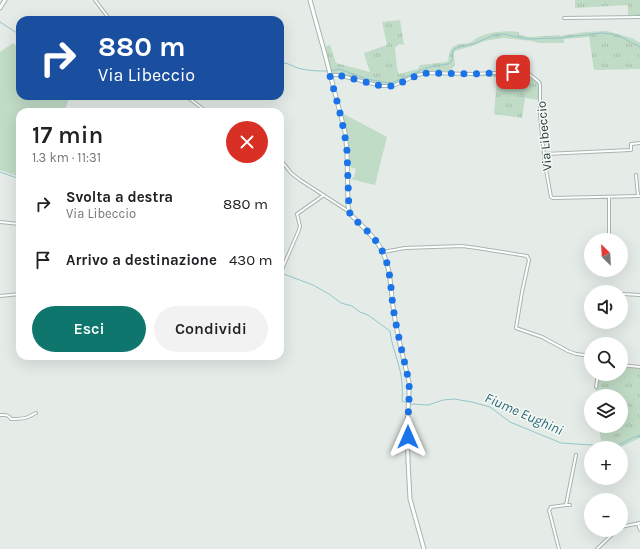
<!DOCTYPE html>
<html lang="it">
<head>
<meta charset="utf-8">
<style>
	body { margin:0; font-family:Karla,sans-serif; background:#f2f2f2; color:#202124; height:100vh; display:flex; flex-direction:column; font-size:15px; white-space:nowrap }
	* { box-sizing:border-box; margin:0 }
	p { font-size:13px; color:#757577 }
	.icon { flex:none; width:22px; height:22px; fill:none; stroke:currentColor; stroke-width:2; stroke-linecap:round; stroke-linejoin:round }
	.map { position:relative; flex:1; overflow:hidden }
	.drawer { position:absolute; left:16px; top:108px; width:268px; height:252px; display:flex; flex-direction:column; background:#fff; border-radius:12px; box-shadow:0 4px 16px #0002 }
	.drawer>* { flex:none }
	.top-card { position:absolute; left:16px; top:16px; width:268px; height:84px; border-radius:12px; box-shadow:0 4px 16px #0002; background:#1a4fa0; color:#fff; overflow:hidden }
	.needle { width:26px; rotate:336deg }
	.buttons { position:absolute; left:584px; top:233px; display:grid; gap:8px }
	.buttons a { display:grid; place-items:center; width:44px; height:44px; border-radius:50%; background:#fff; box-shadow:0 4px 16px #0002; font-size:20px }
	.pin { position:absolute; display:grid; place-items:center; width:34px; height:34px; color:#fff; margin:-17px; border-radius:8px; box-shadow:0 2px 6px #0006 }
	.me { position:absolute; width:44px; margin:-22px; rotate:0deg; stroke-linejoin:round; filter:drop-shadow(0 0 3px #0008) }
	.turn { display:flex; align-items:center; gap:14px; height:84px; padding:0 16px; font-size:18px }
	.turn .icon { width:52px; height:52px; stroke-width:2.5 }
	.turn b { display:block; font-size:28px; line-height:34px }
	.round { display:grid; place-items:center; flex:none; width:42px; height:42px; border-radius:21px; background:#f2f2f2 }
	.overview { display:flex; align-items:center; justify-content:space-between; height:68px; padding:0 16px }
	h1 { font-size:24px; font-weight:600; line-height:30px }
	.primary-button { display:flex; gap:8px; margin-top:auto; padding:8px 16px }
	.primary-button a { flex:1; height:46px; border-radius:24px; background:#0f766e; color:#fff; font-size:16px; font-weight:600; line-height:46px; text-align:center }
	.primary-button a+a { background:#f2f2f2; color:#202124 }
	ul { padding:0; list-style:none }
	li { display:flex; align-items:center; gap:12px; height:56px; padding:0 16px }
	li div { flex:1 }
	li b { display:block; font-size:15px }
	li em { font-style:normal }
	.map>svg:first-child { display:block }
</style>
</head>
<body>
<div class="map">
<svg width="640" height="549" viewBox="0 0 640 549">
	<defs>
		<pattern id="grass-tufts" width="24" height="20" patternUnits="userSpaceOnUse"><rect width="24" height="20" fill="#c0dbc6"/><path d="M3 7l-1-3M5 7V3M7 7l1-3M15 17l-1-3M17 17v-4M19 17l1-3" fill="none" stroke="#a5bdab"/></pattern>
	</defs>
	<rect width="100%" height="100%" fill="#e5ece8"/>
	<!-- grass -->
	<path fill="url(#grass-tufts)" d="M575,0H640V15H628V5L575,8Z
		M400,20L404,45L399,44L395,48L397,68L399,74L418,69L420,65L446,62L448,61C449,57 449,52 451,49C456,42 464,45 471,42C474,41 476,38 479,37C488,32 509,30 519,32V35L530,37L560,35V36L585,32L607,31L632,38L640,43V69L594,70L589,37L564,39V43H539L532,41L503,38L484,41L472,46L455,51L454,54L455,66L452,68L453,72L432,71L424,72L401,82L390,85L381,84L336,74L332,73L325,50L326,46L330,45L336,63L370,72L364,53L387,45L382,22Z
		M505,73H528L539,84V100L525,98L522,118L494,114L497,77C490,77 480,74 474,79L477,75Z
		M621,366L640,367V438L625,445L619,448H595L592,447V446L601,442L599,426H621V396H596V389L597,388L599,374H621Z"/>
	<!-- pitch -->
	<path fill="#c0dbc6" d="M13,43L20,48V96H70L64,112H20V177L0,170V52Z
		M342,113L387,137L375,185L350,179L354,177L356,169L350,167C349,149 347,131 342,113Z"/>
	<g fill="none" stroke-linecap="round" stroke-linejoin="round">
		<!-- stream -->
		<path stroke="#93c5cb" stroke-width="1" d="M0,22L20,35
			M280,63C287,62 292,66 298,68C308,71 318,71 328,71
			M331,71L339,69L367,79L384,82L391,83L429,67L448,64C456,60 450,55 454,49L459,47L474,44L494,35L503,34L527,39L559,38L602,33L611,34L621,37L640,47
			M0,172L20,179
			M281,273L313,285L329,294L341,303L352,306L360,312L368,315L390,331C391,342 395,352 398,363C402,375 403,388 402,401L411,404L428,405L443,400L454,399L472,402L490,407L510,422L561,443L592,445L605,448
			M613,448L634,437L640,436"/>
		<defs>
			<path id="street" d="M95,0L110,20
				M564,18L640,17
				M331,75H338L381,86H393L417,75L428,73L473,74L513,72L528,73L539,82L540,85V114L545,164L551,197L553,198L640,196
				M186,96L207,112
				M545,154L631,150V144L640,143
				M280,159L291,173L300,180L348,211
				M636,175L638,196
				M609,197V234
				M0,222L20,224
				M383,252L405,248L462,246L477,248L527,256L529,260L522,292L516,328L542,337L568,351L576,354L584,355L591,359
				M280,274L299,230L300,226L297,214L324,195
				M623,294L640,295
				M0,296L20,294
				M621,365L640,367
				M596,387L598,374
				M0,415C5,415 8,414 11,419C16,419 26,419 30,416C32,415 34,414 36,413
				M566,505L576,455
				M638,523L640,530
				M621,527L640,523
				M559,549L549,510L550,509L551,507L566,505H570
				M597,549L617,530"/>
			<path id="secondary" d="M310,0L326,58L345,132L347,151L348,206L349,211L351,215C361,225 373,235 380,247C392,267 390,290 394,313C397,336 404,359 409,382V393L407,425L408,461L410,499L424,549
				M0,8L5,0"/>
		</defs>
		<!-- street casing -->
		<use href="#street" stroke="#a8b4af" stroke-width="4"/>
		<!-- secondary casing -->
		<use href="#secondary" stroke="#a4b7af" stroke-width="5"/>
		<!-- street -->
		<use href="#street" stroke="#fff" stroke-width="2"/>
		<!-- secondary -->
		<use href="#secondary" stroke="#fff" stroke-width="3"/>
	</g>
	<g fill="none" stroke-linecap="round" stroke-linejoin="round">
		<!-- route -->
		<path stroke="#1a73e8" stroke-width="7" stroke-dasharray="0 12.6" d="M408,437C407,419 410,400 409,382C404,359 398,336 394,313C390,290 392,267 380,247C373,235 361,225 351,216L349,211L347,151C344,125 337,101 330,76L338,75L381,86H394L418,75L428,73L473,74L513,72"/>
	</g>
	<g text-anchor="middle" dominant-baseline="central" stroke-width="3" stroke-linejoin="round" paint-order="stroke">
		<!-- street labels -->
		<g font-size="13" fill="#263c35" stroke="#f5f9f7">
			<text transform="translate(544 136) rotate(-95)">Via Libeccio</text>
		</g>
		<!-- water labels -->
		<g font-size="14" font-style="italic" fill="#266972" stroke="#f5f9f7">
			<text transform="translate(524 414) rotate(24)">Fiume Eughini</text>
		</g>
	</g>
</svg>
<div class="buttons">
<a><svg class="needle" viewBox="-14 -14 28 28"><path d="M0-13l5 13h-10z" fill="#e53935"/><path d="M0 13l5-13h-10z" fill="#757577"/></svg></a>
<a><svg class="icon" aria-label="sound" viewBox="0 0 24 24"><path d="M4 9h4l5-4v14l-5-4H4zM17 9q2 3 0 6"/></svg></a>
<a><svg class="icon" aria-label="search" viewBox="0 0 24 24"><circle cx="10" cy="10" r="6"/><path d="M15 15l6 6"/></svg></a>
<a><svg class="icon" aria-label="layers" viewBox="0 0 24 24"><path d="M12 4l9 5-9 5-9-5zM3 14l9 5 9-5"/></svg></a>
<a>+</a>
<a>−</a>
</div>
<div class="pin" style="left:513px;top:72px;background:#d93025"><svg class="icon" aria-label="arrive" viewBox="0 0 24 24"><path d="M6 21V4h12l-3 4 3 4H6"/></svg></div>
<svg class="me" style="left:408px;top:437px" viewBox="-20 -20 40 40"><path d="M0-17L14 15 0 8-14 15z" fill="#1a73e8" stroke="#fff" stroke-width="4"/></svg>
<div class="top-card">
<div class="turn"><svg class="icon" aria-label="right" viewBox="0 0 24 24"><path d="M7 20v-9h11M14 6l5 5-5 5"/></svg><div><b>880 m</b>Via Libeccio</div></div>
</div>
<section class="drawer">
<div class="overview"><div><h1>17 min</h1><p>1.3 km · 11:31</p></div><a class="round" style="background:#d93025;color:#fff"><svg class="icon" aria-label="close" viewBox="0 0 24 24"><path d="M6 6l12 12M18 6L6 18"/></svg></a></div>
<ul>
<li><svg class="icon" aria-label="right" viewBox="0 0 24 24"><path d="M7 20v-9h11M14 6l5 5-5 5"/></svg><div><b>Svolta a destra</b><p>Via Libeccio</p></div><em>880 m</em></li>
<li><svg class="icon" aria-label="arrive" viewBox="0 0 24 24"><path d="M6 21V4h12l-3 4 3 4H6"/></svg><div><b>Arrivo a destinazione</b></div><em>430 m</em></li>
</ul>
<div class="primary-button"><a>Esci</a><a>Condividi</a></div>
</section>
</div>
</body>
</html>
